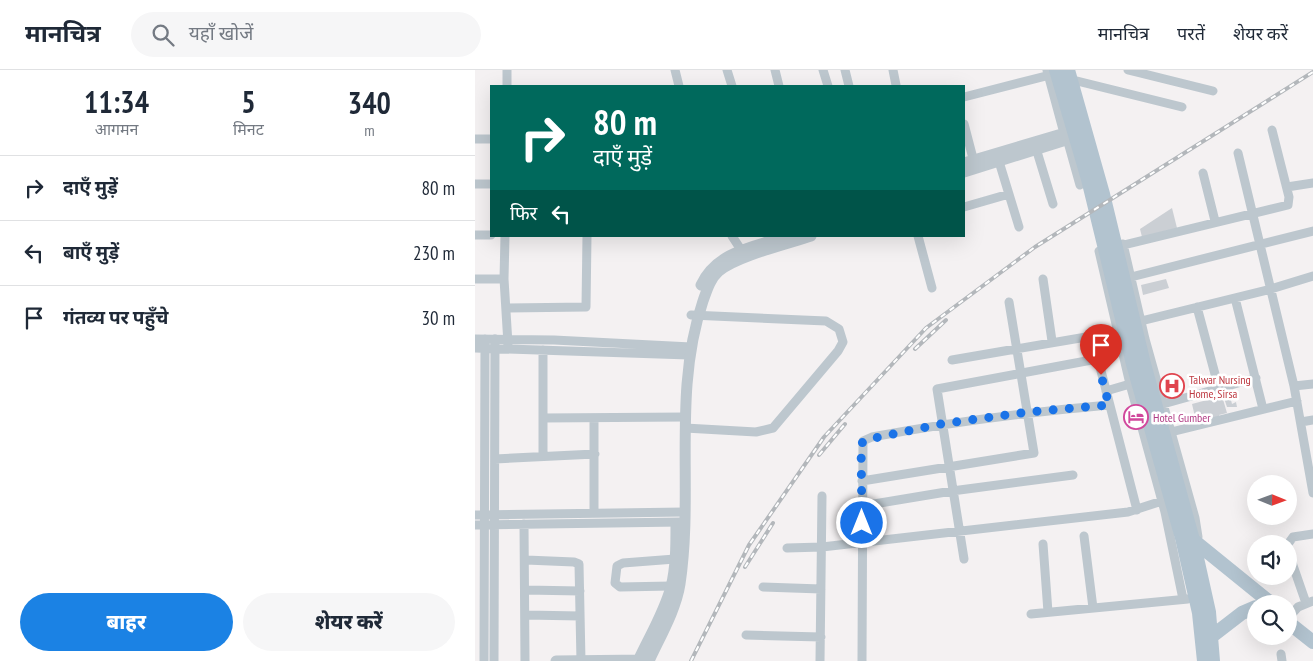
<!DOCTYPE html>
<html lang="hi">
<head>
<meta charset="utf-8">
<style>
	body { margin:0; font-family:"PT Sans Narrow","Noto Sans Devanagari",sans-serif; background:#f6f6f7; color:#1f2937; height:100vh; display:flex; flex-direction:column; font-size:19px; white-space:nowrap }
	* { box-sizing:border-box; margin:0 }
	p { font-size:16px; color:#747a83 }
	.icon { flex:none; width:28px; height:28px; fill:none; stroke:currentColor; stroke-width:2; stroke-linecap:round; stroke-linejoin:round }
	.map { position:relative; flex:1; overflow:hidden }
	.side { display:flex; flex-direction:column; background:#fff; width:475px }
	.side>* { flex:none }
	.top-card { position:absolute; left:15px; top:15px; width:475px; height:152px; border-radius:0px; box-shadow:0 5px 20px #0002; background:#00695c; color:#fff; overflow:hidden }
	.needle { width:32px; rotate:91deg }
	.fabs { position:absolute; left:772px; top:405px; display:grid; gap:10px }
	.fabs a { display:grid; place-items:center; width:50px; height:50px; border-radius:50%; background:#fff; box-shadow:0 5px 20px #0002; font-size:25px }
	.pin { position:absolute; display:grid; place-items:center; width:42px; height:42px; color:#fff; margin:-51px -21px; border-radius:50% 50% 50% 0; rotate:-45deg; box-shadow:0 0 5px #0007 }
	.pin .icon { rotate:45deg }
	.me { position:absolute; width:55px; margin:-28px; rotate:0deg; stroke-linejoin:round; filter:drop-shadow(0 0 4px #0008) }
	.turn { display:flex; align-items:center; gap:18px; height:105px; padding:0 20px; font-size:22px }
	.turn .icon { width:65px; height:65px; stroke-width:2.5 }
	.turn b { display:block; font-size:35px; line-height:42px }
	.then { display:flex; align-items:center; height:48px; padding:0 20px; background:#0003; gap:10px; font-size:19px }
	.eta { display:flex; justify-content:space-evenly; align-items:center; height:85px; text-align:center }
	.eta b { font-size:30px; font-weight:800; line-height:35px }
	.button { display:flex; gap:10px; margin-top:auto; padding:10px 20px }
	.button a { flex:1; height:58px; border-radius:30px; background:#1b82e4; color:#fff; font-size:20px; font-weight:800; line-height:58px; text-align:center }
	.button a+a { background:#f6f6f7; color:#1f2937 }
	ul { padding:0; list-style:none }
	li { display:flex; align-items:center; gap:15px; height:65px; padding:0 20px; border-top:1px solid #e0e1e3 }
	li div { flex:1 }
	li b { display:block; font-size:19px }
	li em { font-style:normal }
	header { display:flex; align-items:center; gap:30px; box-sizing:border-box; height:70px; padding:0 25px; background:#fff; border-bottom:1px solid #e0e1e3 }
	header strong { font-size:24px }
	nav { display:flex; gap:28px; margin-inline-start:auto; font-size:18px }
	.search { width:350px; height:45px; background:#f6f6f7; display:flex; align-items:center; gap:12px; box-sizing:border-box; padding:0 18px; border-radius:28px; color:#747a83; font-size:19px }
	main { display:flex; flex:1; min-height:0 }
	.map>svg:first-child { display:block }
</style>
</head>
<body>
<header>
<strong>मानचित्र</strong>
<div class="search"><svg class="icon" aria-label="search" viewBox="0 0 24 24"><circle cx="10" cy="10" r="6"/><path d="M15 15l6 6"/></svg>यहाँ खोजें</div>
<nav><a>मानचित्र</a><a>परतें</a><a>शेयर करें</a></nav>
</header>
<main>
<section class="side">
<div class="eta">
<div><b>11:34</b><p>आगमन</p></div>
<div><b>5</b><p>मिनट</p></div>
<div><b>340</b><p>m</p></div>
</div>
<ul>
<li><svg class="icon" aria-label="right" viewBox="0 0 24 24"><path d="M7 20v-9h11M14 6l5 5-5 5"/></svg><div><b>दाएँ मुड़ें</b></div><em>80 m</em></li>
<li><svg class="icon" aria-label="left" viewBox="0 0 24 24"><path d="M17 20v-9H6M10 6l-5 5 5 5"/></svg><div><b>बाएँ मुड़ें</b></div><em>230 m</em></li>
<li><svg class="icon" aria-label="arrive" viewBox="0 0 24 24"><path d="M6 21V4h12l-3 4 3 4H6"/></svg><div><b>गंतव्य पर पहुँचे</b></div><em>30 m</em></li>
</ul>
<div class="button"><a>बाहर</a><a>शेयर करें</a></div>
</section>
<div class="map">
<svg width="838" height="591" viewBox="0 0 838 591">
	<rect width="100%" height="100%" fill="#f4f1f2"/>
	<!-- building -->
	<path fill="#cbcfd4" d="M697,138L702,158L667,167L665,159Z
		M691,209L694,218L668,225L666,215Z
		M701,308L703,321L690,323L688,310Z
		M762,322L764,328L756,330L757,334L761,332L762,337H752L748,325Z
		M747,326L752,343L744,345L745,348L726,353L725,350L721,351L717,334Z"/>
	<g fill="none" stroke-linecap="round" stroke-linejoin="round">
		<!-- minor -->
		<path stroke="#bdc7ce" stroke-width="9" d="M200,0L204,16
			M252,0L257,16
			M300,0L304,16
			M348,0L353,16
			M370,0L374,16
			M418,0L421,15
			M653,0L738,21
			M602,11L707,37
			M32,16V0
			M489,27L575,5
			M489,54L500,96
			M591,65L605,115
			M0,69H16
			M560,75L578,134
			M763,83L819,316L838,423
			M522,85L544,157
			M728,103L740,151
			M0,114H16
			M812,117L838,113
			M489,137L534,124
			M0,165H16
			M30,166L29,209L33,274
			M257,166L270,186
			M443,166L457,218
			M648,174L670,269L720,448L723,467
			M656,207L838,161
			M0,209H29
			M568,209L577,271
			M760,228L788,339
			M722,237L744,319
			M31,238L111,237L112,166
			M666,251L796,219L838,206
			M0,269L79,270L216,277
			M0,278L214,285
			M477,290L617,266L662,440
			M819,316L838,314
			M631,321L655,314
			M688,334L781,308
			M68,348L210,347
			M826,352L838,350
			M210,358L281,362L298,358L363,281L368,272L364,259L351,251L216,245
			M696,362L822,331
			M68,386V280
			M20,389L120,384
			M387,411L559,383L534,232
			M387,436L477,421L598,405
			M119,443V348
			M0,445L209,442
			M49,454L50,591
			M0,455L206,452
			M609,466L618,538
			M568,474L573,542
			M813,474L818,467L838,464
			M312,478L347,477L653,442L687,431
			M814,484L831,533
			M489,489L462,319L622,289
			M51,490L99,492L104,494L106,591
			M196,516L145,517L140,513L142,496L148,493L200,489
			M288,517L346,519
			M51,520L105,521
			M708,529L690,442L655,314L624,181L813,135L814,127L797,60
			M556,544L713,529
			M51,545L105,546
			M815,546L823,537L838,531
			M271,565L346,567
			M806,584L807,591
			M9,591L10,269
			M19,591L20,269
			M345,591L347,426
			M387,591L388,371L397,367C476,352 554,342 634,335"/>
		<!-- tertiary -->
		<path stroke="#bdc7ce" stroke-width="11" d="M489,93L590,63L573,0
			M489,102L607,65
			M226,215C242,181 279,177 312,166
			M81,591L169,590
			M163,591C174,567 189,543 196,517C201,497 201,476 201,455
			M174,591C185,567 201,540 205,514C219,420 197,322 228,231C232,220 235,209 244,201C262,186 312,174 336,166"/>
		<!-- primary -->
		<path stroke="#b2c3cf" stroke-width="14" d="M581,0L613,109L658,294L707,468L724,543L729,591
			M593,0L628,124L669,294L718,470L734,542L738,591
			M718,470L797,534
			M814,553L838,572
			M732,570L767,543L781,537"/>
		<defs>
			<path id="rail" d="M440,279L471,250
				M344,385L370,354
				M270,497L298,453
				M216,591L274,475L349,367L451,258L560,177L838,2"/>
		</defs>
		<!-- rail casing -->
		<use href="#rail" stroke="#b3b7bb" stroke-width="4"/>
		<!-- rail -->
		<use href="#rail" stroke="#fff" stroke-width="2" stroke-dasharray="5.5" stroke-linecap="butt"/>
	</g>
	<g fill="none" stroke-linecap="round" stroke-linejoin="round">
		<!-- route -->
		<path stroke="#1a73e8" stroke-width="9" stroke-dasharray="0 16.2" d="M387,453L386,374L390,370L466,354L553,342L634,335L626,305"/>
	</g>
	<!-- icons -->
	<defs>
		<symbol id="hospital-ring" viewBox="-11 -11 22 22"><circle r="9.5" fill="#fff" stroke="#e0444e" stroke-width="1.5"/><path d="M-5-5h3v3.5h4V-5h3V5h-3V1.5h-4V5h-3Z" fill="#e0444e"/></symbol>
		<symbol id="hotel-ring" viewBox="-11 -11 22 22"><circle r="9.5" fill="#fff" stroke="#d1479c" stroke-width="1.5"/><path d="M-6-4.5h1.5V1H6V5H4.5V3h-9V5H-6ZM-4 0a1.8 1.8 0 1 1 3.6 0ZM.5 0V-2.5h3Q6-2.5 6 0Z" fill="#d1479c"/></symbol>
	</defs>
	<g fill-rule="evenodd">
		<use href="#hospital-ring" x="683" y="302" width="28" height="28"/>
		<use href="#hotel-ring" x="647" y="333" width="28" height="28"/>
	</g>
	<g text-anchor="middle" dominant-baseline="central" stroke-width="5" stroke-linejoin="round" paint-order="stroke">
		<!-- health labels -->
		<g font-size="12" fill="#be3a42" stroke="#fff" text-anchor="start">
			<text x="714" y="309">Talwar Nursing<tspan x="714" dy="14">Home, Sirsa</tspan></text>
		</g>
		<!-- hotel labels -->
		<g font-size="12" fill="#b23c85" stroke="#fff" text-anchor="start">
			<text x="678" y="347">Hotel Gumber</text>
		</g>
	</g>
</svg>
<div class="fabs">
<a><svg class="needle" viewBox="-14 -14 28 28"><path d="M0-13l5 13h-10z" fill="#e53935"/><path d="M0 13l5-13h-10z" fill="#747a83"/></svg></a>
<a><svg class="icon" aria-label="sound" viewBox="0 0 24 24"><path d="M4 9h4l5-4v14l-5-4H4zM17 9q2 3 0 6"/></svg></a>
<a><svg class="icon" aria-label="search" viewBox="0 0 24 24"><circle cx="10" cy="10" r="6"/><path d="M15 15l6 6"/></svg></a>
</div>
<div class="pin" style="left:626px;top:305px;background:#d93025"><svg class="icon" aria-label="arrive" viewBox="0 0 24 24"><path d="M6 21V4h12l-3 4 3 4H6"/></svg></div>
<svg class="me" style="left:387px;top:453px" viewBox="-20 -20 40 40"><circle r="17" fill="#1a73e8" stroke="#fff" stroke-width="3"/><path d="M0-11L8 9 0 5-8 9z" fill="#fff"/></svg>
<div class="top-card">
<div class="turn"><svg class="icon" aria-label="right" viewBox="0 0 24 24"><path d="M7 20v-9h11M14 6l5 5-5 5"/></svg><div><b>80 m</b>दाएँ मुड़ें</div></div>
<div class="then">फिर<svg class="icon" aria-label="left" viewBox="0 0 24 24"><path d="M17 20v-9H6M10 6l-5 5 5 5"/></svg></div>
</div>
</div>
</main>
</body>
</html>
